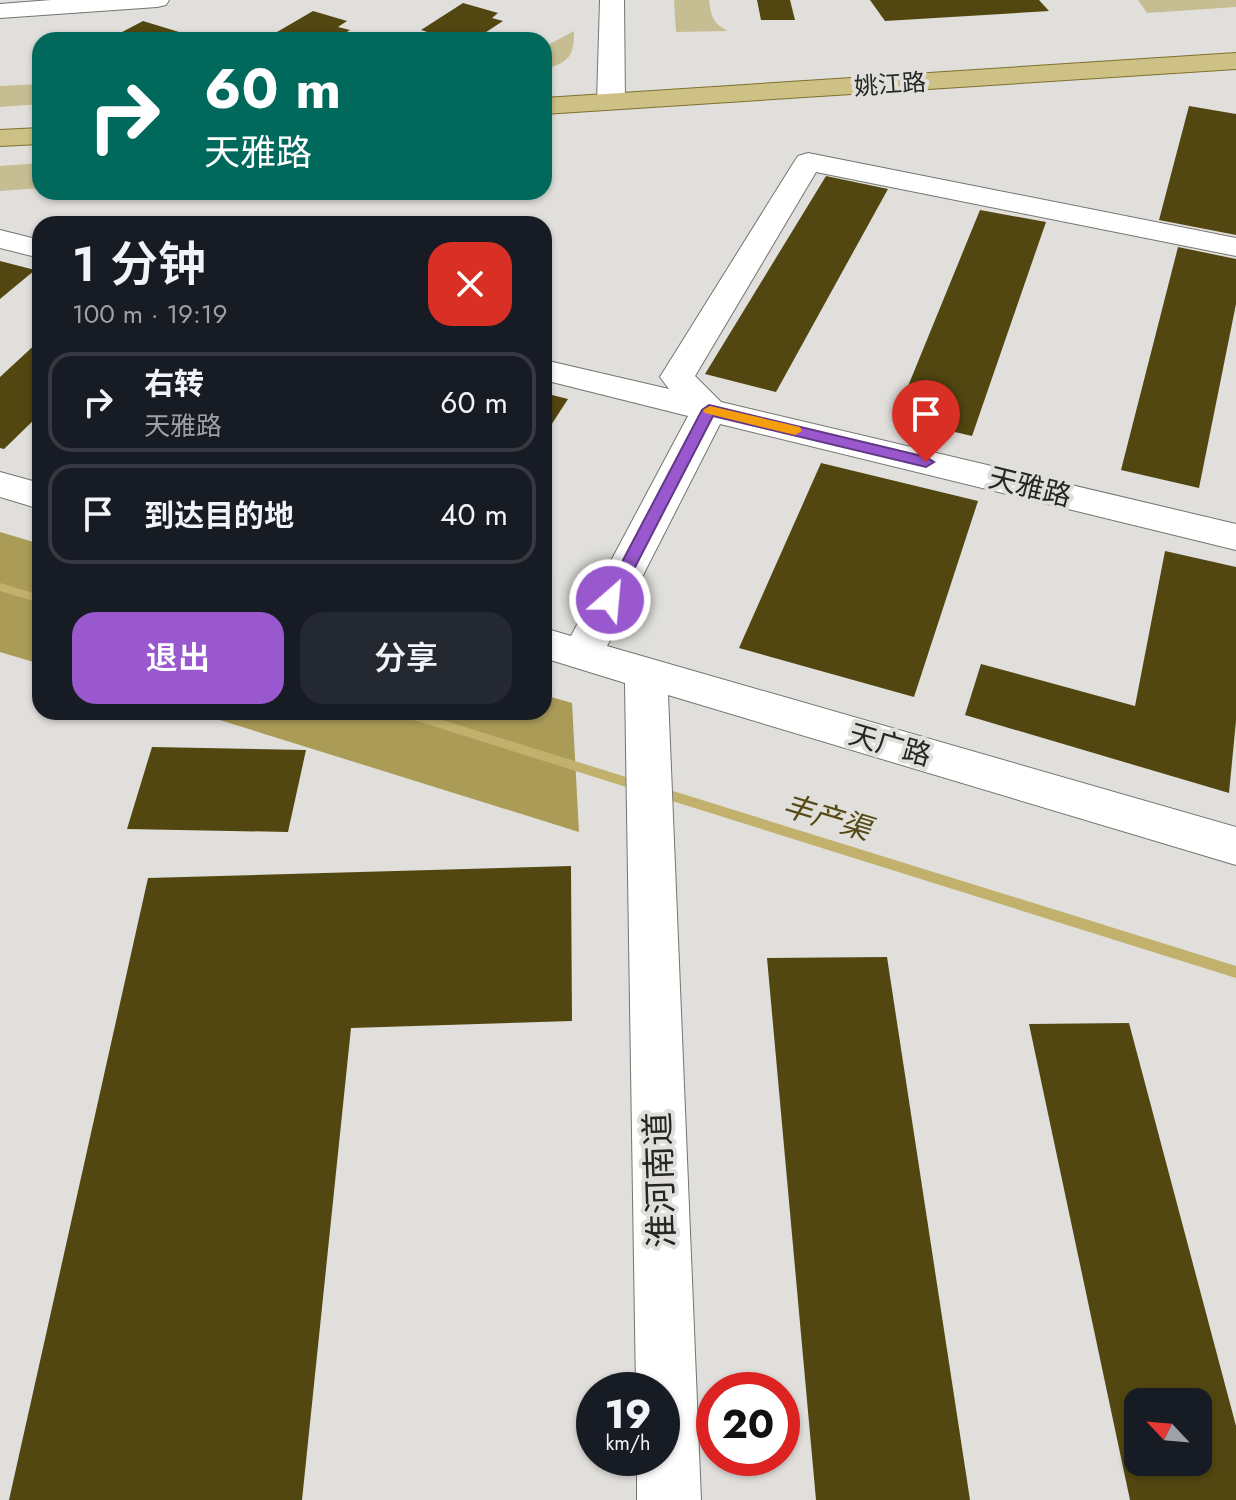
<!DOCTYPE html>
<html lang="zh">
<head>
<meta charset="utf-8">
<style>
	body { margin:0; font-family:Jost,"Noto Sans SC",sans-serif; background:#242831; color:#f1f3f6; height:100vh; display:flex; flex-direction:column; font-size:30px; white-space:nowrap }
	* { box-sizing:border-box; margin:0 }
	p { font-size:26px; color:#9ea1a6 }
	.icon { flex:none; width:44px; height:44px; fill:none; stroke:currentColor; stroke-width:2; stroke-linecap:round; stroke-linejoin:round }
	.map { position:relative; flex:1; overflow:hidden }
	.panel { position:absolute; left:32px; top:216px; width:520px; height:504px; display:flex; flex-direction:column; background:#171b24; border-radius:24px; box-shadow:0 2px 6px #0004 }
	.panel>* { flex:none }
	.guide { position:absolute; left:32px; top:32px; width:520px; height:168px; border-radius:24px; box-shadow:0 2px 6px #0004; background:#00695c; color:#fff; overflow:hidden }
	.needle { width:52px; rotate:296deg }
	.fabs { position:absolute; left:1124px; top:1388px; display:grid; gap:16px }
	.fabs a { display:grid; place-items:center; width:88px; height:88px; border-radius:16px; background:#171b24; box-shadow:0 2px 6px #0004; font-size:40px }
	.speed { position:absolute; left:576px; top:1372px; display:flex; gap:16px; font-size:40px; font-weight:700; text-align:center }
	.speed>* { display:grid; place-content:center; width:104px; height:104px; border-radius:50%; background:#171b24; box-shadow:0 2px 6px #0004; line-height:1 }
	.speed small { font-size:20px; font-weight:400 }
	.speed .limit { border:12px solid #d22; background:#fff; color:#111 }
	.pin { position:absolute; display:grid; place-items:center; width:68px; height:68px; color:#fff; margin:-82px -34px; border-radius:50% 50% 50% 0; rotate:-45deg; box-shadow:0 0 8px #0007 }
	.pin .icon { rotate:45deg }
	.me { position:absolute; width:88px; margin:-44px; rotate:27deg; stroke-linejoin:round; filter:drop-shadow(0 0 6px #0008) }
	.turn { display:flex; align-items:center; gap:28px; height:168px; padding:0 40px; font-size:36px }
	.turn .icon { width:104px; height:104px; stroke-width:2.5 }
	.turn b { display:block; font-size:56px; line-height:68px }
	.round { display:grid; place-items:center; flex:none; width:84px; height:84px; border-radius:24px; background:#242831 }
	.head { display:flex; align-items:center; justify-content:space-between; height:136px; padding:0 40px }
	h1 { font-size:48px; font-weight:600; line-height:60px }
	.action { display:flex; gap:16px; margin-top:auto; padding:16px 40px }
	.action a { flex:1; height:92px; border-radius:24px; background:#9958ce; color:#fff; font-size:32px; font-weight:600; line-height:92px; text-align:center }
	.action a+a { background:#242831; color:#f1f3f6 }
	ul { padding:0; list-style:none }
	li { display:flex; align-items:center; gap:24px; height:100px; margin:0 16px 12px; padding:0 24px; border:4px solid #363941; border-radius:24px }
	li div { flex:1 }
	li b { display:block; font-size:30px }
	li em { font-style:normal }
	.map>svg:first-child { display:block }
</style>
</head>
<body>
<div class="map">
<svg width="1236" height="1500" viewBox="0 0 1236 1500">
	<rect width="100%" height="100%" fill="#e0dfdb"/>
	<!-- green -->
	<path fill="#c6bd92" d="M674,0H709C711,17 713,23 728,31L676,32Z
		M1138,0H1236V7L1147,13Z
		M574,31C574,58 569,61 544,70V47Z
		M40,84V104L0,107V86Z
		M40,163V188L0,191V166Z"/>
	<!-- forest -->
	<path fill="#aa9b57" d="M0,532L40,544V664L0,652Z
		M544,695L572,703L579,832L194,712H544Z"/>
	<g fill="none" stroke-linecap="round" stroke-linejoin="round">
		<!-- stream -->
		<path fill="#c1b16d" fill-rule="evenodd" d="M0,583L40,595V603L0,591Z
			M396,712H417L639,781L643,783L645,786L643,789L639,791L398,715Z
			M657,786L1236,966V978L653,795L651,791L653,787Z"/>
	</g>
	<!-- building -->
	<path fill="#524711" fill-rule="evenodd" d="M757,0H790L795,20H761Z
		M870,0H1039L1049,11L885,21Z
		M463,3L498,13L492,18L503,21L477,38L466,35L453,40L421,30Z
		M313,11L347,21L338,27L350,30L334,40L265,39Z
		M143,21L179,32L170,37L179,40H107Z
		M1189,106L1236,114V235L1159,220Z
		M826,176L888,189L776,392L705,374Z
		M980,210L1046,222L972,436L895,418Z
		M1178,247L1236,259V304L1199,488L1121,470Z
		M0,261L35,270L0,299Z
		M40,340V414L4,449L0,448V377Z
		M544,393L568,399L544,436Z
		M821,463L978,501L914,697L739,648Z
		M1165,551L1236,567V721L1229,793L965,715L981,664L1135,706Z
		M152,747L306,750L288,832L127,829Z
		M571,866L572,1021L351,1028L302,1500H9L148,878Z
		M887,957L970,1500H816L767,958Z
		M1129,1023L1236,1426V1500H1130L1029,1024ZM1138,1402H1198V1462H1138Z"/>
	<g fill="none" stroke-linecap="round" stroke-linejoin="round">
		<defs>
			<path id="minor" d="M51,0H169L166,5L157,7L0,18V4Z
				M600,0H624L625,102L621,108H601L597,102Z
				M808,153L1236,238V256L816,172L695,376L721,402L1236,524V550L720,424L607,646L1236,827V865L668,695L701,1500H637V1458H662V1390H636L625,683L544,658V628L571,636L688,416L544,380V360L669,389L660,377L794,162L798,156Z
				M0,230L40,240V258L0,248Z
				M0,472L40,483V509L0,497Z"/>
			<path id="major" d="M1236,53V69L544,114V98Z
				M40,128V144L0,146V130Z"/>
		</defs>
		<!-- minor casing -->
		<use href="#minor" stroke="#757471" stroke-width="2"/>
		<!-- major casing -->
		<use href="#major" stroke="#7e702f" stroke-width="2"/>
		<!-- minor -->
		<use href="#minor" fill="#fff" fill-rule="evenodd"/>
		<!-- major -->
		<use href="#major" fill="#cec185" fill-rule="evenodd"/>
	</g>
	<!-- route -->
	<path fill="#9958ce" stroke="#633986" stroke-width="2" d="M709,405L926,457L934,462L926,467L713,416L616,604H604L602,600L702,410Z"/>
	<!-- slow -->
	<path fill="#f59e0b" d="M710,406L800,427L802,431L795,435L705,413L703,410Z"/>
	<g text-anchor="middle" dominant-baseline="central" stroke-width="8" stroke-linejoin="round" paint-order="stroke">
		<!-- far-street labels -->
		<g font-size="24" fill="#262625" stroke="#e0dfdb">
			<text transform="translate(890 84) rotate(-4)">姚江路</text>
		</g>
		<!-- street labels -->
		<g font-size="28" fill="#262625" stroke="#e0dfdb">
			<text transform="translate(1030 487) rotate(14)">天雅路</text>
			<text transform="translate(890 745) rotate(16)">天广路</text>
		</g>
		<!-- water labels -->
		<g font-size="30" font-style="italic" fill="#554914" stroke="#e0dfdb">
			<text transform="translate(827 817) rotate(17)">丰产渠</text>
		</g>
		<!-- near-street labels -->
		<g font-size="34" fill="#262625" stroke="#e0dfdb">
			<text transform="translate(660 1180) rotate(-92)">淮河南道</text>
		</g>
	</g>
</svg>
<div class="fabs">
<a><svg class="needle" viewBox="-14 -14 28 28"><path d="M0-13l5 13h-10z" fill="#e53935"/><path d="M0 13l5-13h-10z" fill="#9ea1a6"/></svg></a>
</div>
<div class="speed"><div>19<small>km/h</small></div><div class="limit">20</div></div>
<div class="pin" style="left:926px;top:462px;background:#d93025"><svg class="icon" aria-label="arrive" viewBox="0 0 24 24"><path d="M6 21V4h12l-3 4 3 4H6"/></svg></div>
<svg class="me" style="left:610px;top:600px" viewBox="-20 -20 40 40"><circle r="17" fill="#9958ce" stroke="#fff" stroke-width="3"/><path d="M0-11L8 9 0 5-8 9z" fill="#fff"/></svg>
<div class="guide">
<div class="turn"><svg class="icon" aria-label="right" viewBox="0 0 24 24"><path d="M7 20v-9h11M14 6l5 5-5 5"/></svg><div><b>60 m</b>天雅路</div></div>
</div>
<section class="panel">
<div class="head"><div><h1>1 分钟</h1><p>100 m · 19:19</p></div><a class="round" style="background:#d93025;color:#fff"><svg class="icon" aria-label="close" viewBox="0 0 24 24"><path d="M6 6l12 12M18 6L6 18"/></svg></a></div>
<ul>
<li><svg class="icon" aria-label="right" viewBox="0 0 24 24"><path d="M7 20v-9h11M14 6l5 5-5 5"/></svg><div><b>右转</b><p>天雅路</p></div><em>60 m</em></li>
<li><svg class="icon" aria-label="arrive" viewBox="0 0 24 24"><path d="M6 21V4h12l-3 4 3 4H6"/></svg><div><b>到达目的地</b></div><em>40 m</em></li>
</ul>
<div class="action"><a>退出</a><a>分享</a></div>
</section>
</div>
</body>
</html>
